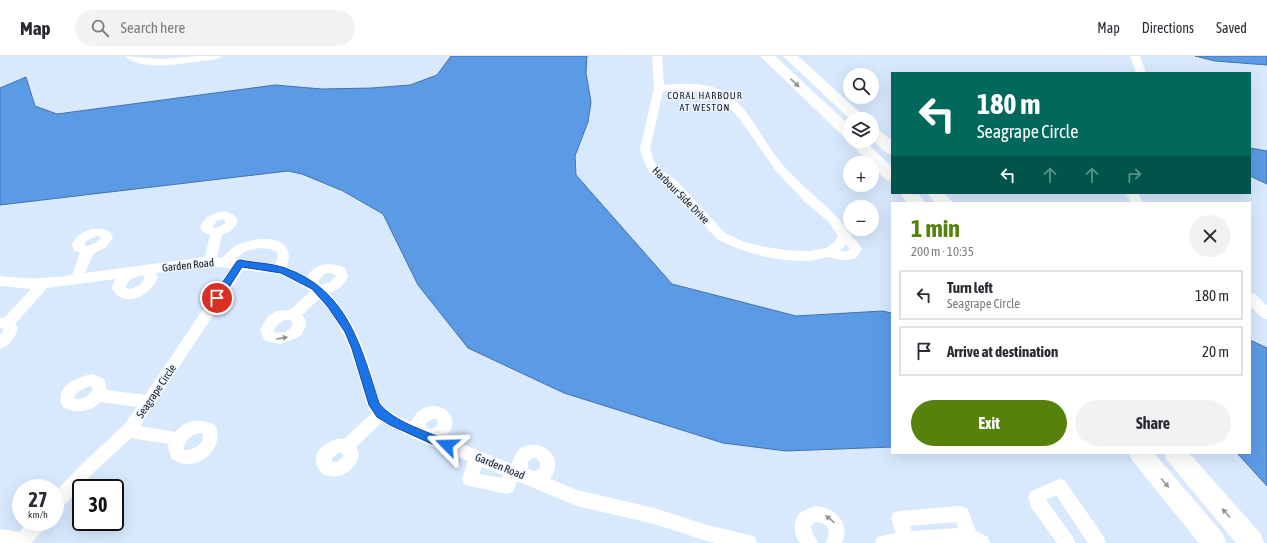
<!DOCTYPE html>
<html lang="en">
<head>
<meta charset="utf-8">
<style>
	body { margin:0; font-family:"Asap Condensed",sans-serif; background:#f2f2f3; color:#2b2b33; height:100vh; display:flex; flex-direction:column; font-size:15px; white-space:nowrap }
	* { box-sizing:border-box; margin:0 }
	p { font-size:13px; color:#7c7c81 }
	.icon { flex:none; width:22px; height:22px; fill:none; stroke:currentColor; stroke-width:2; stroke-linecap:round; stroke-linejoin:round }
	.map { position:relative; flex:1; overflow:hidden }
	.drawer { position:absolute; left:891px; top:146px; width:360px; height:252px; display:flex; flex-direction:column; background:#fff; border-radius:0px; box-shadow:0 4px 16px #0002 }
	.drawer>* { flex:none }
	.banner { position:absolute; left:891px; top:16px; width:360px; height:122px; border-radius:0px; box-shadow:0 4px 16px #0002; background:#00695c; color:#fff; overflow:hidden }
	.fabs { position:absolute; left:843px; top:12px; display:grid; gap:8px }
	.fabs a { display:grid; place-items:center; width:36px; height:36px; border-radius:50%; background:#fff; box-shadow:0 4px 16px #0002; font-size:20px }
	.speed { position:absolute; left:12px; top:423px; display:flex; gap:8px; font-size:20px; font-weight:700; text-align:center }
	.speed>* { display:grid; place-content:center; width:52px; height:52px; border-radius:50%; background:#fff; box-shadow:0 4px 16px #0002; line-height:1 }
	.speed small { font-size:10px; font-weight:400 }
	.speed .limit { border:2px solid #111; border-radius:6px; background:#fff; color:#111 }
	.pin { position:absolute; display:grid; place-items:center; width:34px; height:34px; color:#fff; margin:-17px; border:2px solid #fff; border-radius:50%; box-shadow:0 1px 4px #0007 }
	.me { position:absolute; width:44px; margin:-22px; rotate:292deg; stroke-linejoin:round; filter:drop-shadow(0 0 3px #0008) }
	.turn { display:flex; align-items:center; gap:14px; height:84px; padding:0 20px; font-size:18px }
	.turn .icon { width:52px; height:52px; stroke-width:2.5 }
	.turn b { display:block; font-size:28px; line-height:34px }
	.lanes { display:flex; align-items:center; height:38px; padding:0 20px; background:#0003; justify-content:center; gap:20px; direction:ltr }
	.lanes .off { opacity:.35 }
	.round { display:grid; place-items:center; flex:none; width:42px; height:42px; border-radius:21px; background:#f2f2f3 }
	.head { display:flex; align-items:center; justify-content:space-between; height:68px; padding:0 20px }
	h1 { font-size:24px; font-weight:700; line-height:30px; color:#56820b }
	.primary-button { display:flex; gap:8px; margin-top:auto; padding:8px 20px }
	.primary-button a { flex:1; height:46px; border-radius:24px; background:#56820b; color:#fff; font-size:16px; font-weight:700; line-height:46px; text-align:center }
	.primary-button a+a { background:#f2f2f3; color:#2b2b33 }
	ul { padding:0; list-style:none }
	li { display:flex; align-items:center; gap:12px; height:50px; margin:0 8px 6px; padding:0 12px; border:2px solid #e1e1e2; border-radius:0px }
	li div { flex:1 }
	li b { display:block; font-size:15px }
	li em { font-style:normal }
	header { display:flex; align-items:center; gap:24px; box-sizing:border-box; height:56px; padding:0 20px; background:#fff; border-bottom:1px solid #e1e1e2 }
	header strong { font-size:19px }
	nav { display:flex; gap:22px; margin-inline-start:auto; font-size:14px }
	.search { width:280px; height:36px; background:#f2f2f3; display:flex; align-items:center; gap:10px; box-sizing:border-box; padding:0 14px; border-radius:22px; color:#7c7c81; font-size:15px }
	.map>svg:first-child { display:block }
</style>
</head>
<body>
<header>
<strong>Map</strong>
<div class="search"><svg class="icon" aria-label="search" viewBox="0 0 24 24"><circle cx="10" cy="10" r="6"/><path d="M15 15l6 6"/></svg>Search here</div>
<nav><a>Map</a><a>Directions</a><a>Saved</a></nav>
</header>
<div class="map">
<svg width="1267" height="487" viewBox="0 0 1267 487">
	<rect width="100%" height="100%" fill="#d8e9fe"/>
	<!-- water -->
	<path fill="#5b9ae4" stroke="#4573a9" d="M451,0H587L586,17L591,46L588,66L575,100L576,119L672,228L796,260L882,255L892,257V391L786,395L723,387L564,337L468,292L418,229L383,158L343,135L302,118L288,115L0,149V32L26,21L35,50L57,58L275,29L322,33L372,32L410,29L437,19Z
		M1195,0H1267V9L1215,5Z
		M1250,92L1267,95V128L1250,120Z
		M1250,284L1267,292V430L1237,397H1250Z"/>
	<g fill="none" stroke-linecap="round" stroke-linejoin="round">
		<!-- street -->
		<path fill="#fff" fill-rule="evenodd" d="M125,0L160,3L198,0H222C217,5 207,4 201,5C183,8 139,15 125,0Z
			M652,0H662L664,29C682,27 707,26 724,36C748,50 761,81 777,102C794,124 816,140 836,160C841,165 844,172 849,177C854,184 857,184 862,193L856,202L848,204H841L829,201L809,205L784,204L761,200L736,192L717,183L669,131L649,116L644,105L640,93L654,32ZM674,34L708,36L725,47L739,62L776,115L805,146L828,165L838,180L835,185L826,192L809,195L784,194L761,190L744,186L725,177L677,125L657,111L654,105L650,93L663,35ZM846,188L850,193L847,195H840Z
			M1130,0H1140L1146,17H1136Z
			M1126,137H1138L1143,147H1131Z
			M225,155L235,160L238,166L231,175L222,179L217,201L222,202C227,197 231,192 237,189C256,180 298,177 287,211L307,221C315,206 331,206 345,212L348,220C344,229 339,234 329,237C351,259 362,286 371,315C374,324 375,338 381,347C388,357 400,361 411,366C427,332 470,359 445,381L512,408C518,372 572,392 550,423L577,434L654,452L707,469L749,479L755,481L757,487H715L707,485L654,468L577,450L517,425L513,436L507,438L470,430L464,428L462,423L468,405L417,384L382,366L356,391L359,399C354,416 340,425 323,418C320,415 317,411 316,407C313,393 332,381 344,383L372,357L367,349C356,311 348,272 319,243L302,259C309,266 305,274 299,281L280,288L265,285L260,274L267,261L277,255L290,254L311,235L281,218L243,214L140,370L175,376C188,362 199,362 215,369C224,388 207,408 187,408C181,408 176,405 172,403L168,392L169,388L131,382L93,417L61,453L55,456V436L83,407L123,370L137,351L101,346C90,356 76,358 63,351C55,336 68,325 82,321C85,320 89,318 92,318C96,319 100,321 104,323L107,334L145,339L231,212L210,210L156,217L158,221C151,240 123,254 112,232L115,223L47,232L15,268L18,272C15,282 10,289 0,293V279L4,273L0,272V262H4L31,233L0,230V220C25,223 47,223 72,219L80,197L74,194L72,188C80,174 96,169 110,176L113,182L106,191L93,198L85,217L205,201L210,179L205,177L200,172C204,160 213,157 225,155ZM223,163L226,166C222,170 218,173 212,171L217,165ZM97,180L101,182C96,187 91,191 84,189L86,185ZM259,192L271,193L277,196L278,201L275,208L235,203L246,195ZM326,217H332L336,220L330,226L321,229L318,225L322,220ZM142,219L145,221L140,229L130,233L125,231L131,223ZM284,264H290L292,266V271L285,276L275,277L274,274L277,269ZM91,330L93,333C89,340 83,344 74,343C75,335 84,332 91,330ZM433,363H436L438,368L433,373L426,372L427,366ZM200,377L203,378C204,389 194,394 184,394C184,384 191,379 200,377ZM339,396L343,398V401L337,406H332V402ZM532,402H536L540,406V412L536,415H532L528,412V406ZM482,411L503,419L502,422L479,418Z
			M1250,237L1255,238L1267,250V263L1262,262L1250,250Z
			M1059,423L1065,425L1104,481L1106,487H1088L1056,439L1046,444L1073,481L1075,487H1057L1031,451L1028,441L1030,436Z
			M815,450C835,451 851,467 842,487H826C831,475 830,467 815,466L811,470L812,476L818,487H800C793,478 792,462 803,455C806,453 811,452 815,450Z
			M961,450L967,452L976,475L988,481L990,487H875L877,481L896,477L891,463L893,457L899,455ZM956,466L958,472L912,475L910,470Z
			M28,466H47L45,472L31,487H0V473L19,476Z"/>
		<!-- secondary -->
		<path fill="#fff" fill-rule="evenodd" d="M760,0H775L850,70V85H865L892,111V125L886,124L872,110V107H869L851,88L848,85L849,84L845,82Z
			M783,0H798L867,63H850Z
			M872,70L877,72L892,85V98L886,97L872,83Z
			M900,137H918L925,147H907Z
			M927,137H945L953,147H935Z
			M1129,397H1154L1223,478L1226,487H1199L1132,404Z
			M1164,397H1189L1261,478L1264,487H1236L1167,404Z"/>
	</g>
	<!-- one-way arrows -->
	<defs><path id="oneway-solid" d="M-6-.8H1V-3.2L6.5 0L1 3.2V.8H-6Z"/></defs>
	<g fill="#94979a">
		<use href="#oneway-solid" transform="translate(795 27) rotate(43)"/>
		<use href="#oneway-solid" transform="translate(282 282) rotate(-9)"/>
		<use href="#oneway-solid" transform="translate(1165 427) rotate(50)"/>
		<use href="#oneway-solid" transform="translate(1226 457) rotate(-131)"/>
		<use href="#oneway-solid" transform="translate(830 463) rotate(-141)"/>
	</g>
	<!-- route -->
	<path fill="#1a73e8" stroke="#114b97" d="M240,204C254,207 271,207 285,212C348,234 361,291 379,347C393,366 429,376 451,386L452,389L451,393L447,394L443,393L390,369L377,361L369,349L352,293L345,276L328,251L312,233L281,217L242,211L221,244H214L213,242L214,239L237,205Z"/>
	<g text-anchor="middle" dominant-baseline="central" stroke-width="3" stroke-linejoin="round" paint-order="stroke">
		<!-- far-neighbourhood labels -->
		<g font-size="10" letter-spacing="1" fill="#12171f" stroke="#eef5fe">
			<text x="705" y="39">CORAL HARBOUR<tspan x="705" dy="12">AT WESTON</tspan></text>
		</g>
		<!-- street labels -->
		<g font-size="11" fill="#12171f" stroke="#eef5fe">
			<text transform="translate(681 139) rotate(45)">Harbour Side Drive</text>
			<text transform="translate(188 209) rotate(-6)">Garden Road</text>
			<text transform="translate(156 335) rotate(-56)">Seagrape Circle</text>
			<text transform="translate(500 410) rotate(22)">Garden Road</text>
		</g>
	</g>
</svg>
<div class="fabs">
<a><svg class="icon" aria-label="search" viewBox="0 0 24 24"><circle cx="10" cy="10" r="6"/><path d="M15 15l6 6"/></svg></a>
<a><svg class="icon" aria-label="layers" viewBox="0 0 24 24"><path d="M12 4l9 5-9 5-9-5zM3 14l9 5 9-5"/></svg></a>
<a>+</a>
<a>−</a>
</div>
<div class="speed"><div>27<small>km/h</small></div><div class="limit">30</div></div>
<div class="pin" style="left:217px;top:242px;background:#d93025"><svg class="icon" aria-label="arrive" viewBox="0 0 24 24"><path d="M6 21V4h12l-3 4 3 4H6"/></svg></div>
<svg class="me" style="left:447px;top:389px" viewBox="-20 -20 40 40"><path d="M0-17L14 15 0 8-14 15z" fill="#1a73e8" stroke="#fff" stroke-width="4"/></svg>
<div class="banner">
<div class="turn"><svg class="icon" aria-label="left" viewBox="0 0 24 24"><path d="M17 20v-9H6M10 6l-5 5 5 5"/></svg><div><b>180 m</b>Seagrape Circle</div></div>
<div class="lanes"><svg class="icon" aria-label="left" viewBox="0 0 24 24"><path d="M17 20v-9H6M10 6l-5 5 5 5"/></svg><svg class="icon off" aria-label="ahead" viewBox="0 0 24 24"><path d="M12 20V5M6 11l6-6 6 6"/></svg><svg class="icon off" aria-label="ahead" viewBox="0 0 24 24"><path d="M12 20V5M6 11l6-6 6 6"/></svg><svg class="icon off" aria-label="right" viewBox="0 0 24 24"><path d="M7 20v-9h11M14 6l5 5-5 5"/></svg></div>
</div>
<section class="drawer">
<div class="head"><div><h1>1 min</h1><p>200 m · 10:35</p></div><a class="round"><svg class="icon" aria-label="close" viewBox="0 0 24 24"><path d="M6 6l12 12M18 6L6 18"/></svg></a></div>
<ul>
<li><svg class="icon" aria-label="left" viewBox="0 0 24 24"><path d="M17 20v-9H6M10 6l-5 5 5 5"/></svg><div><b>Turn left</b><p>Seagrape Circle</p></div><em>180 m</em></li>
<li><svg class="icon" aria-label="arrive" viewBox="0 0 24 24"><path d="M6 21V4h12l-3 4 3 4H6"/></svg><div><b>Arrive at destination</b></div><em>20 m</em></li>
</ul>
<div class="primary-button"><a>Exit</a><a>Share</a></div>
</section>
</div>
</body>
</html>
